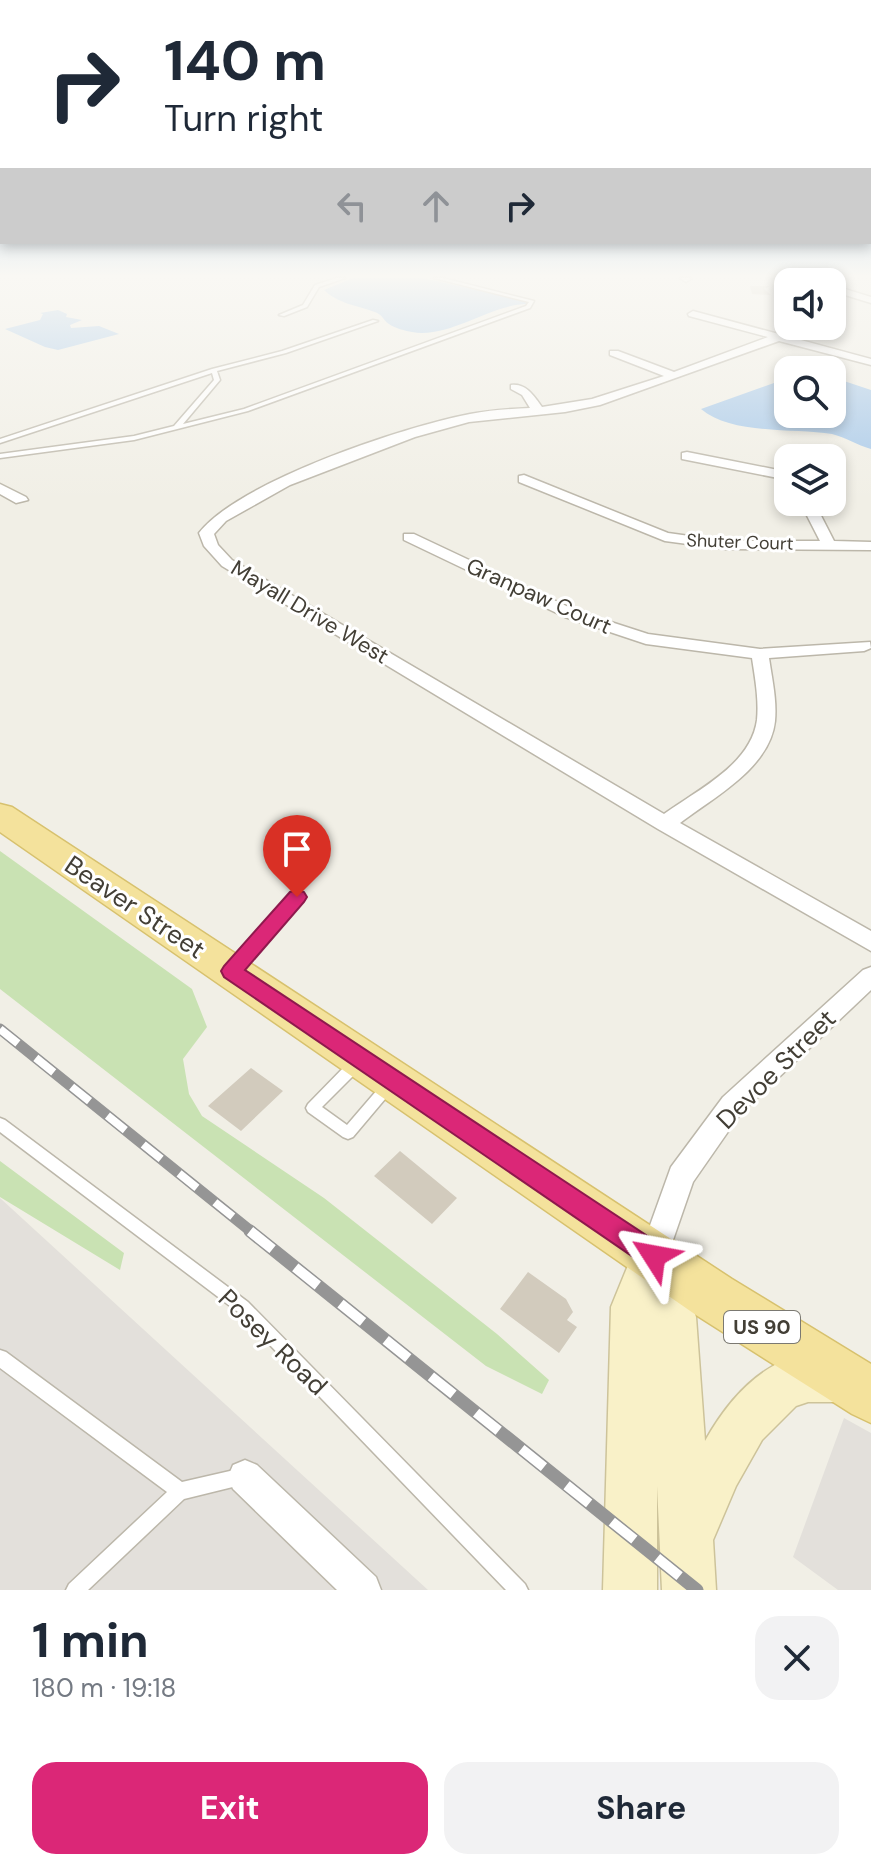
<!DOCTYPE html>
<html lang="en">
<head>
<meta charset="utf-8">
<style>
	body { margin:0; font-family:"DM Sans",sans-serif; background:#f2f2f3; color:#1f2937; height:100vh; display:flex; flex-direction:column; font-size:30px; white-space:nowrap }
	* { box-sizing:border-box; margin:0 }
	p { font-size:26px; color:#747a83 }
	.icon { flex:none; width:44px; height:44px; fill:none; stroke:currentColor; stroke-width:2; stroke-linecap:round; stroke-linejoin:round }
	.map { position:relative; height:1590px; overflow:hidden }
	.drawer { display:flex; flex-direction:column; background:#fff; flex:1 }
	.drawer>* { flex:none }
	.hud { position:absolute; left:0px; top:0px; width:872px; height:244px; box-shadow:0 4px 12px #0003; background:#fff; color:#1f2937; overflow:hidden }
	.tools { position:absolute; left:774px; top:268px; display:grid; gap:16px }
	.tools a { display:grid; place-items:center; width:72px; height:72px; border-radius:16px; background:#fff; box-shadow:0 4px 12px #0003; font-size:40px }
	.pin { position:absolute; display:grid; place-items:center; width:68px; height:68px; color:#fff; margin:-82px -34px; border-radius:50% 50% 50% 0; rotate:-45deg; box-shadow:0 0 8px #0007 }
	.pin .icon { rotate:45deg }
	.me { position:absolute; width:88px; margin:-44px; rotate:304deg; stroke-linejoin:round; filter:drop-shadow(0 0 6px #0008) }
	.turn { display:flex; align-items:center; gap:28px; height:168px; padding:0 32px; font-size:36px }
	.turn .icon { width:104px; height:104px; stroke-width:2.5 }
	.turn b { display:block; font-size:56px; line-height:68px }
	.lanes { display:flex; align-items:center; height:76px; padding:0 32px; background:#0003; justify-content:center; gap:40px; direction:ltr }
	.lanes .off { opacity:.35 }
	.round { display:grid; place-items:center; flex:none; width:84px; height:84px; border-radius:24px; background:#f2f2f3 }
	.head { display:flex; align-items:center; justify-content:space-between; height:136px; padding:0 32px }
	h1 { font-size:48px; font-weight:700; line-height:60px }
	.primary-button { display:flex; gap:16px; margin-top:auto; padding:16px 32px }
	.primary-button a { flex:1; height:92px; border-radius:24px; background:#db2777; color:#fff; font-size:32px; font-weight:700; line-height:92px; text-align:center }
	.primary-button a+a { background:#f2f2f3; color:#1f2937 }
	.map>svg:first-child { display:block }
</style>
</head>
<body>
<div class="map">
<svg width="871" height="1590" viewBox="0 0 871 1590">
	<rect width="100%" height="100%" fill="#f1efe6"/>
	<!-- industrial -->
	<path fill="#e3e0db" d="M0,1198L428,1590H0Z
		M844,1418L871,1433V1590H838L793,1557Z"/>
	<!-- green -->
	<path fill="#c9e2b3" d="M0,851L192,989L207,1027L183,1059L189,1094L202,1116L324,1198L497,1334L549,1380L542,1394L486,1366L0,989Z
		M0,1161L124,1253L120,1270L0,1197Z"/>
	<!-- water -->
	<path fill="#a8c9e9" d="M353,278H422L522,300L527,304C491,304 449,339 412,332C406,331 394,328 389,324C382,319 383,315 375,312C358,306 337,303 324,290Z
		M58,310L67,314L66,317L82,320L70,325L71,328L99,326L119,334L58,350L45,347L5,329L40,320L43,314L40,313Z
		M832,377L871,390V449C856,445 848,438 832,434C794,428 731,435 701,409L788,378V414H832Z"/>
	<!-- building -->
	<path fill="#d2cbbd" d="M750,286H770L764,289L771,295L752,294Z
		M251,1068L283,1091L241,1131L208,1106Z
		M400,1151L457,1198L432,1224L374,1176Z
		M528,1272L566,1299L573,1312L567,1320L577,1327L559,1353L500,1309Z"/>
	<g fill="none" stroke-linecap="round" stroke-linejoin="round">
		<defs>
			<path id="service" d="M337,278H345L319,287L307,307L284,316L279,315L303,305L315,285Z
				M434,278H443L534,301L530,308L248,411L134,440L0,458V454L134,436L174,426L214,380L212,373L0,443V439L212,369L282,351L373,320L378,321L286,353L217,371L220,380L183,424L244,409L526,306L529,302Z
				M297,893L301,894L303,897L301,900L240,970L236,971L232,970L230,967L232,964L293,894Z
				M354,1061L359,1062L360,1066L359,1070L322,1107L347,1125L384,1082L389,1081L394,1082L396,1086L353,1137L348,1139L343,1137L308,1112L306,1108L308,1104L349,1062Z
				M0,1118L5,1120L248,1302L525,1584L528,1590H506L238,1312L0,1132Z
				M0,1350L6,1352L182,1482L243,1468L249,1471L252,1477L249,1483L184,1499L88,1590H66L69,1584L167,1492L0,1368Z"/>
			<path id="minor" d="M680,278H690L691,279L686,282Z
				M808,278H819L823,282H812Z
				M832,285L871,297V303L832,291Z
				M693,311L871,359V365L779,341L600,405L565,412L469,422L415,437L290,485L226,521L214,534L218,545L232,560L664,814C697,790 751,765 757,720C759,699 755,678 752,658L646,644L565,617L404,540V534H414L577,611L648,634L760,649L870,642L871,648L864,651L769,658C772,679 777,700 775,721C770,768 714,797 680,823L871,931V951L658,829L222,566L204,546L199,533C240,481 403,427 470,414C490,410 510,409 530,408L522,395L511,389V385C526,383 534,396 542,407L592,399L664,376L610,355V351H618L674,372L768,337L689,316L688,314Z
				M687,452L788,472V480L682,459V453Z
				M524,475L668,533L725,541H820L800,502H814L834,541L871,542V550L725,549L665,541L519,482V476Z
				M0,484L26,497L28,500L16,503L0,494Z
				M871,967V990L741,1113L693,1182L664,1266L654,1270L644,1266L639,1256L671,1167L723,1097L863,970Z
				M245,1460L257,1465L376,1577L381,1590H337L233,1489L228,1477L233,1465Z"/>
			<path id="secondary" d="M654,1235L670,1241L696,1317L705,1441C735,1387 787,1334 853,1361L860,1378L853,1395L836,1402H808L796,1406L762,1440L736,1486L713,1540L716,1590H662L657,1486V1590H603L611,1307L638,1241Z"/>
			<path id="primary" d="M0,804L12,807L732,1279L871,1364V1423L852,1414L696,1315L0,832Z"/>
		</defs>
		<!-- service casing -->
		<use href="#service" stroke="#bcb7aa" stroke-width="3"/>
		<!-- minor casing -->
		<use href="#minor" stroke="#bcb7aa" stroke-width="3"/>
		<!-- secondary casing -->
		<use href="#secondary" stroke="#cdc39a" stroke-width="3"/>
		<!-- primary casing -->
		<use href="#primary" stroke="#d7c16e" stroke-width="3"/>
		<!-- service -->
		<use href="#service" fill="#fff" fill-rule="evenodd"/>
		<!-- minor -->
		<use href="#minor" fill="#fff" fill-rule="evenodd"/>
		<!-- secondary -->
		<use href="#secondary" fill="#f9f1c8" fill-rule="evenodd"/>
		<!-- primary -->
		<use href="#primary" fill="#f4e29c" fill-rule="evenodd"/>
		<defs>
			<path id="rail-far1" d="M0,1029L253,1233"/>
			<path id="rail" d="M250,1231L697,1590"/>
		</defs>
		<!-- rail-far1 casing -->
		<use href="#rail-far1" stroke="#959595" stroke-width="11"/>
		<!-- rail casing -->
		<use href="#rail" stroke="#959595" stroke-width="13"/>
		<!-- rail-far1 -->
		<use href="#rail-far1" stroke="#fff" stroke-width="8" stroke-dasharray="23" stroke-linecap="butt"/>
		<!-- rail -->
		<use href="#rail" stroke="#fff" stroke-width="10" stroke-dasharray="29" stroke-linecap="butt"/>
	</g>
	<!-- sky -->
	<linearGradient id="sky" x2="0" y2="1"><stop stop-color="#8ebce8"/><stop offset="0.55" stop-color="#f9f8f4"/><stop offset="1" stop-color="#f9f8f4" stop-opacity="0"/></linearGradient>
	<rect width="871" height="501" fill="url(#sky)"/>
	<!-- route -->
	<path fill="#db2777" stroke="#8e194d" stroke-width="2" d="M297,890L304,892L307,897L304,902L245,970L664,1247L668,1256L664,1265L654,1269L645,1265L224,977L221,971L224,966L290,892Z"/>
	<g text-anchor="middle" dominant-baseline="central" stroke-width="6" stroke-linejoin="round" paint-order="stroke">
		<!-- far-street labels -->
		<g font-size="18" fill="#433f36" stroke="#fff">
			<text transform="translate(740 542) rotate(2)">Shuter Court</text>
		</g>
		<!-- shield labels -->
		<rect fill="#fff" stroke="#7b7972" stroke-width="2" x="724" y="1311" width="76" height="32" rx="6"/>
		<g font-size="20" font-weight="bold" fill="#433f36">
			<text x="762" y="1327">US 90</text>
		</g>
		<!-- street labels -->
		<g font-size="22" fill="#433f36" stroke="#fff">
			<text transform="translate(539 596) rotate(24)">Granpaw Court</text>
			<text transform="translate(310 612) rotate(31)">Mayall Drive West</text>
		</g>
		<!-- near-street labels -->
		<g font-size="26" fill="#433f36" stroke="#fff">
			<text transform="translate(135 907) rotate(34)">Beaver Street</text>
			<text transform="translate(776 1069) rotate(-45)">Devoe Street</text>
			<text transform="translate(273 1342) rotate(44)">Posey Road</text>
		</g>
	</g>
</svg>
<div class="tools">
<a><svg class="icon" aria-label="sound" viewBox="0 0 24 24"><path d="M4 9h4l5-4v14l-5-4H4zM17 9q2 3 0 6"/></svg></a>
<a><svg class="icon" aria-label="search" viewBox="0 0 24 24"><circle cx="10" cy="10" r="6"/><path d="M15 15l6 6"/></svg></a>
<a><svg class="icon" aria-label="layers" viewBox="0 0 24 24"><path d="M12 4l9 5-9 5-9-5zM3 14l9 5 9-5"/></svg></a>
</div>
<div class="pin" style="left:297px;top:897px;background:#d93025"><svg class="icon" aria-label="arrive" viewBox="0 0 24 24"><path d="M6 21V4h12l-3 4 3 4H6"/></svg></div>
<svg class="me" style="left:654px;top:1256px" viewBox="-20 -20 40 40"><path d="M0-17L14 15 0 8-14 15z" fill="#db2777" stroke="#fff" stroke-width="4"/></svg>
<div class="hud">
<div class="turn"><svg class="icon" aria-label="right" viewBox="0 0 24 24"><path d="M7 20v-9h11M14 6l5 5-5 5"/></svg><div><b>140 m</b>Turn right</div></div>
<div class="lanes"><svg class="icon off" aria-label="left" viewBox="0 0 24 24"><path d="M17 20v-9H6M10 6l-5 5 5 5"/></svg><svg class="icon off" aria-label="ahead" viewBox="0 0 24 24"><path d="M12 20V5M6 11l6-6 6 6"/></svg><svg class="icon" aria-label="right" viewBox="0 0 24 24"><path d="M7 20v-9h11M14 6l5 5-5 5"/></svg></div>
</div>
</div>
<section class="drawer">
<div class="head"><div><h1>1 min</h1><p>180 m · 19:18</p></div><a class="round"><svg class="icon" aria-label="close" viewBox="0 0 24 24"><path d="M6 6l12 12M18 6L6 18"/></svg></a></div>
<div class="primary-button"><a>Exit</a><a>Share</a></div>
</section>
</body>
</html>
